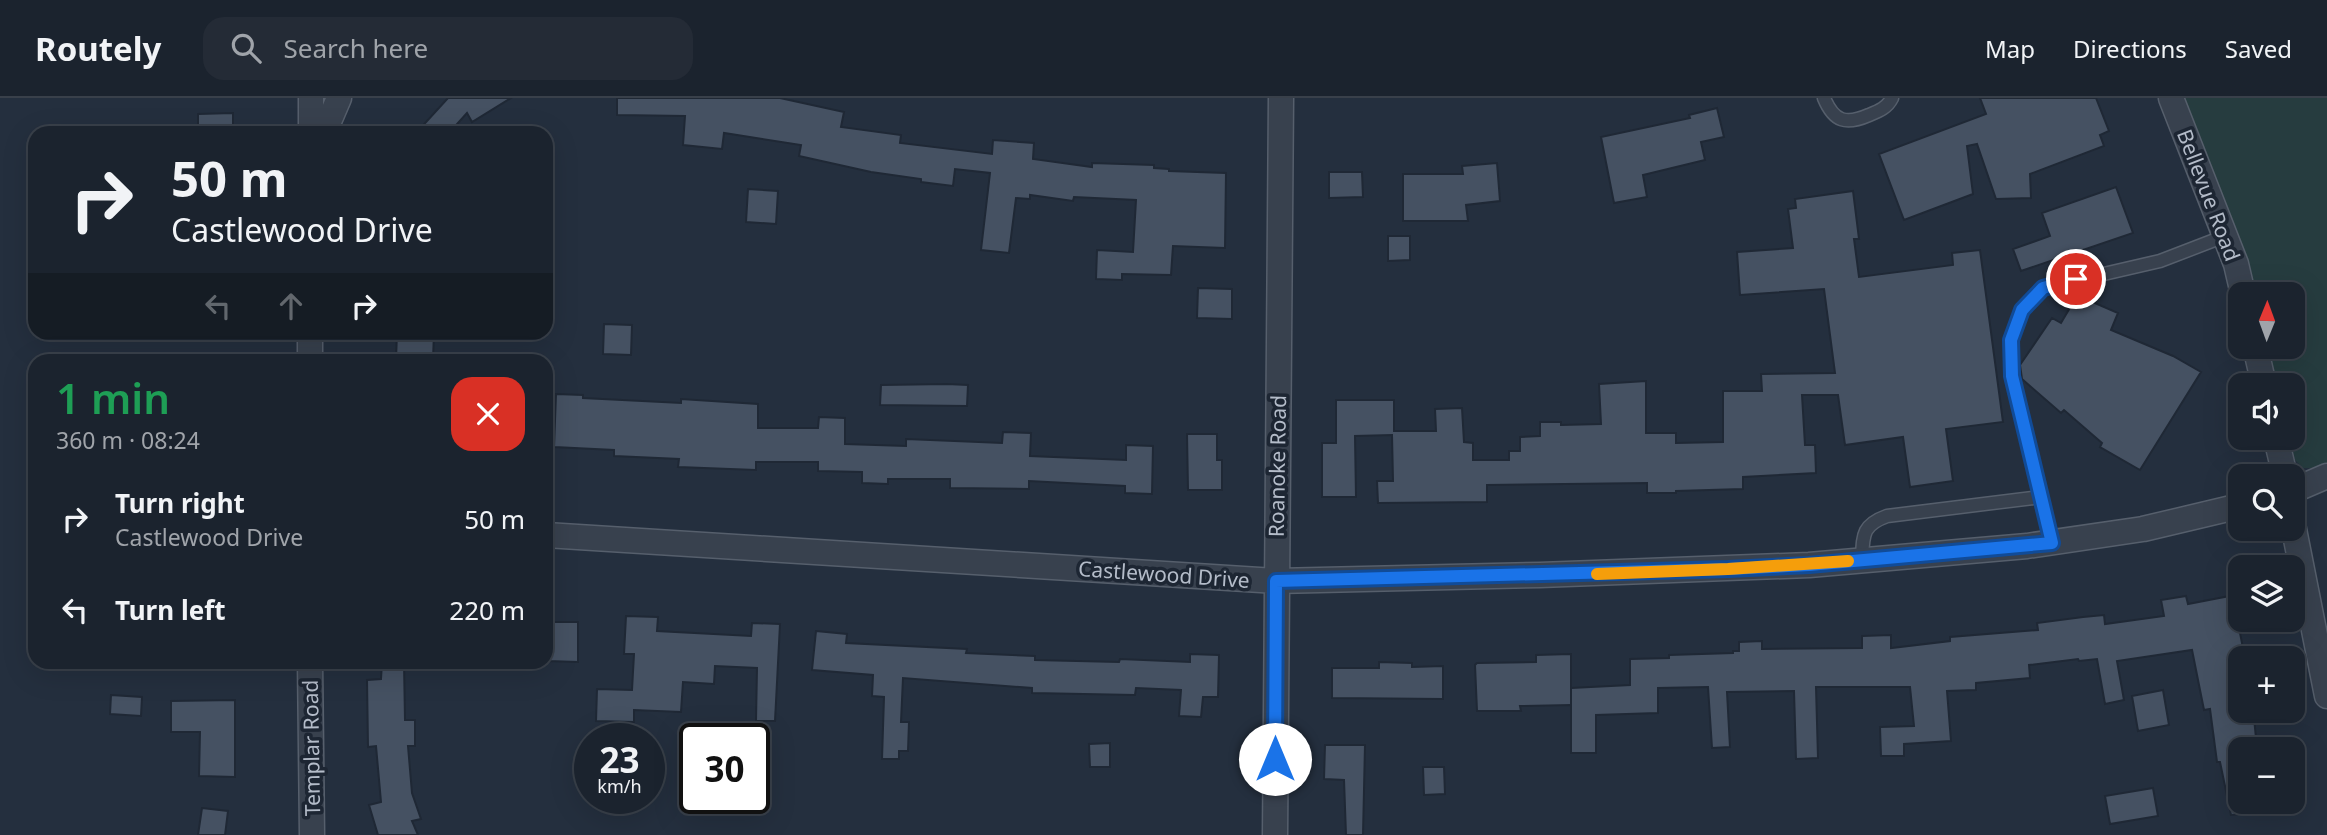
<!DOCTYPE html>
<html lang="en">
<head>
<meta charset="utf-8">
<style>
	body { margin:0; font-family:"Noto Sans",sans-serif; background:#242b36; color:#f1f3f6; height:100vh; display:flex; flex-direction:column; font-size:26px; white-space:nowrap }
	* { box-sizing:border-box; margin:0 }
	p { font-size:23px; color:#a0a4aa }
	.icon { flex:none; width:38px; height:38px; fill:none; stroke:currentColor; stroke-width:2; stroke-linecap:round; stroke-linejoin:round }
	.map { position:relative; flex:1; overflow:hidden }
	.drawer { position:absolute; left:28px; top:256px; width:525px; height:315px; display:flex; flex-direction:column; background:#1b232e; border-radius:21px; box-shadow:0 7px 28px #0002,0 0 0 2px #39404a }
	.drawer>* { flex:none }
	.banner { position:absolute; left:28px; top:28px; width:525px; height:214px; border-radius:21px; box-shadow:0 7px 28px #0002,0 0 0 2px #39404a; background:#1b232e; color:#f1f3f6; overflow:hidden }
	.needle { width:46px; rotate:1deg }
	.buttons { position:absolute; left:2228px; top:184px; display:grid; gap:14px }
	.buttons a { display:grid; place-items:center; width:77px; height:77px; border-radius:14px; background:#1b232e; box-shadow:0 7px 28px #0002,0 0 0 2px #39404a; font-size:35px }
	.speed { position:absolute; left:574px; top:625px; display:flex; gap:14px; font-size:35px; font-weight:700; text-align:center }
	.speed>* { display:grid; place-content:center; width:91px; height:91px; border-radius:50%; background:#1b232e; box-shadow:0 7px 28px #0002,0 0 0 2px #39404a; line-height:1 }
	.speed small { font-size:18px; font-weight:400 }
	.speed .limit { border:4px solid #111; border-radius:10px; background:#fff; color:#111 }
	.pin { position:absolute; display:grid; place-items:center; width:60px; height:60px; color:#fff; margin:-30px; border:4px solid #fff; border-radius:50%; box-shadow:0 2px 7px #0007 }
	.me { position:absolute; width:77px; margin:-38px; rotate:0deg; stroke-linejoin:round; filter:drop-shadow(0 0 5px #0008) }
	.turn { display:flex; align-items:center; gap:24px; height:147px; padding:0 28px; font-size:32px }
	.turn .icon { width:91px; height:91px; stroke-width:2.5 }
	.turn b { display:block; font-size:49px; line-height:60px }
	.lanes { display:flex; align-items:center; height:66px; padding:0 28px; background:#0003; justify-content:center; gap:35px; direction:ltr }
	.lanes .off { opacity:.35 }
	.round { display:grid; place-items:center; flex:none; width:74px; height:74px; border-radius:21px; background:#242b36 }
	.head { display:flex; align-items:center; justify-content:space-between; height:119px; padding:0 28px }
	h1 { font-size:42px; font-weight:600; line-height:52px; color:#1e9e55 }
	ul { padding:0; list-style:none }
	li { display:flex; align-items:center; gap:21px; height:91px; padding:0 28px }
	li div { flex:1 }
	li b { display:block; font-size:26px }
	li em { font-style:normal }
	header { display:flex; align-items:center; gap:42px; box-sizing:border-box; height:98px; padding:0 35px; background:#1b232e; border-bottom:2px solid #39404a }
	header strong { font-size:33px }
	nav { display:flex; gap:38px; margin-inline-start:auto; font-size:24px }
	.search { width:490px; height:63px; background:#242b36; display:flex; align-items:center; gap:18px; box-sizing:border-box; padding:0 24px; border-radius:21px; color:#a0a4aa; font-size:26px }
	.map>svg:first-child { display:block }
</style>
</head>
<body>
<header>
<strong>Routely</strong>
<div class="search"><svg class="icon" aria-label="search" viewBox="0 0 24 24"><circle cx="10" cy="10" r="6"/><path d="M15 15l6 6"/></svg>Search here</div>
<nav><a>Map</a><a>Directions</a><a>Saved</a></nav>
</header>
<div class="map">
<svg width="2327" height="737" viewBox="0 0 2327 737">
	<rect width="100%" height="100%" fill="#242f3e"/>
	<!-- green -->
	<path fill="#263c3f" d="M2181,0H2327V367L2320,370H2303L2295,362L2289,340H2292V287H2276L2266,249L2292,248V196H2252Z"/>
	<!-- building -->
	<path fill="#455162" stroke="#1f2835" stroke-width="2" d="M448,0H511L472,24L467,15L449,35H416Z
		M617,0H780L844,14L841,29L901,37L900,45L992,56L993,42L1034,45L1033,61L1092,69V65L1154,67V70L1169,71V73L1226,75L1225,150L1173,148L1171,177L1122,176V182L1096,181L1097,152L1133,154L1136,102L1074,99L1073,103L1030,97V101L1016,100L1009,155L981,152L990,75L955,71L953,88L921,84V81L871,74L799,58L801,47L724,35L722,51L683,47L685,18L617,17Z
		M1980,0H2096L2109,33L2100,37L2104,48L2030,76L2031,100L1996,101L1977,46L1967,48L1973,96L1904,122L1879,56L1986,16Z
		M1717,10L1724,39L1701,44L1705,62L1643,77L1647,99L1614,105L1601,39L1690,20L1689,17Z
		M233,15V35H198V16Z
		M1497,65L1500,103L1466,107L1468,123H1403V76H1463L1462,68Z
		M1329,74H1362L1363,99L1329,100Z
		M2116,89L2133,135L2021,173L2013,151L2050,138L2042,115Z
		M748,91L778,93L776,126L746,124Z
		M1853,93L1859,141H1854L1859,179L1953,167L1952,155L1980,152L2003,324L1946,331L1953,383L1910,389L1903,339L1845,347L1838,297H1802L1805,347H1815L1816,375L1743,379V391L1676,393V395H1647V385L1487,387V404L1378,405L1377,383H1393L1392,337L1355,338L1356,399H1322V345H1336V302H1394V333H1436L1435,311L1462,310L1464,344L1473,345V362H1509V353H1520V339L1540,338V324H1561V327L1601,326L1599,286L1646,283V335H1676V345L1723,344V293H1762L1761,276L1835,275L1824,191L1740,197L1737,154L1793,150L1788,111L1796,110L1795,101Z
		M1388,138H1410V162L1388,163Z
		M1198,190L1232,191V221L1197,220Z
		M2081,199L2118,215L2111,232L2173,258L2201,274L2140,372L2100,349L2102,345L2064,312L2061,315L2022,281L2020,267L2052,220L2061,225L2071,208L2077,210Z
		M604,226L632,227L631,257L603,256Z
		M397,234H434L433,262H396Z
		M947,286L968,287L967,308L880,307L881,287Z
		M556,296L583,297V300L681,305V301L758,306V330H818L819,319L845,320V346L906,348V341L1002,345L1003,334L1031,335L1030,358L1126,362V347L1153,348L1152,396L1125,395V388L1029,383V391L950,390V381H888V386L862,385V374L818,373V364H756V372L678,369L679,361L614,358V352L554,349Z
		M1187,336H1217V362H1222V392H1188Z
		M2240,496V535L2245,560H2240V621L2254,620L2257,650L2240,651V716L2231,717L2220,664H2217L2210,611L2204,612L2192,552L2117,563L2124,602L2105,606L2097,561L2079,563L2078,561L2029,567L2030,580L1976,585V592L1947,593L1951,643L1904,646V658H1881L1880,629L1914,628L1910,589H1816L1818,660L1796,661L1794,593L1727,594L1730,649L1712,650L1708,589L1658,590V615L1596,617V655H1571V607L1520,608L1521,613H1477L1475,567L1477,565L1536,564V557L1571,556V607V590L1630,587V561L1669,560V557L1733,555V553H1739V544L1762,543V551L1862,550V538L1891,537V550L1950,543V539L2038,532L2037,525L2083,519L2104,517L2105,526L2164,518L2161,502L2186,498L2188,506Z
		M626,518L658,519L657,533L751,538L752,525L780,526L775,623H756L757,570L715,568L714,586L683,584L681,614L634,612V624L596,623L597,591L632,592L634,556H624Z
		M548,524H578V564L547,563Z
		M816,533L847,536L846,545L967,551L966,555L1035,558V562L1119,564L1120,561L1190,564V556L1219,557L1218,599H1203L1201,619L1179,618L1181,592L1136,590L1135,597L1032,595V590L903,580L901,624H909L908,653H899V661H882L884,599L872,598L873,577L812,572Z
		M382,564H404L405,622H415V648H408L412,695L421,721L412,723L418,737H378L369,707L381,704L376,648L368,649L367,582L381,581Z
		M1379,564L1412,565V569L1443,568V601L1332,600V570H1379Z
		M2163,592L2169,627L2138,633L2132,598Z
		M111,597L142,599L141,618L110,616Z
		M235,602V679L199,678L200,634H171V603Z
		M1110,645V669H1090L1089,646Z
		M1325,647H1365L1363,737H1346L1344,682L1324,681Z
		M1423,669H1444L1445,696L1424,697Z
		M2153,690L2158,718L2110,726L2105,698Z
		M202,710L228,713L225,737H198Z"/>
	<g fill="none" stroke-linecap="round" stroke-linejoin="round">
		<defs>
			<path id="lane" d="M1824,0C1834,24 1846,27 1869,17C1879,13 1887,10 1892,0
				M2052,445L2012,278L2011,242L2022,212L2043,190L2160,163L2225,138
				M1862,462C1863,437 1862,427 1887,418L2041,399"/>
			<path id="street" d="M311,0V35
				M2171,0L2236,166L2243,196
				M324,35L339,0
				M2255,248L2264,287
				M310,262V234
				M2276,340L2285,378
				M2292,393L2327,378
				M2292,421L2327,598
				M546,437L1276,483L1540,477L1809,467L2027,448L2143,431L2240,408
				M310,564L312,737
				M1275,737L1281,0"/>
		</defs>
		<!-- lane casing -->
		<use href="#lane" stroke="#565f6c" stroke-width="15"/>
		<!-- street casing -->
		<use href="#street" stroke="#565f6c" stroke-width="27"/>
		<!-- lane -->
		<use href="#lane" stroke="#38414e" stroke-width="12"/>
		<!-- street -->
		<use href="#street" stroke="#38414e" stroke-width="24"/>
	</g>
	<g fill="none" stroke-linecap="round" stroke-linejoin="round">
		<defs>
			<path id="route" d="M1275,661L1276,483L1728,471L1809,467L2052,445L2012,278L2011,242L2022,212L2043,190L2076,181"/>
		</defs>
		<!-- route casing -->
		<use href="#route" stroke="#114b97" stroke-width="18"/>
		<!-- route -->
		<use href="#route" stroke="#1a73e8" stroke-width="12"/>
		<!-- slow -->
		<path stroke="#f59e0b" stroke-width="12" d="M1597,476L1728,471L1848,463"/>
	</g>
	<g text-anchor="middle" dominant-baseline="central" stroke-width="7" stroke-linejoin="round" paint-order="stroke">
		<!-- street labels -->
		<g font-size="21" fill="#b4bcc9" stroke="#1d2633">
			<text transform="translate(2209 97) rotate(69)">Bellevue Road</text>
			<text transform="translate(1277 368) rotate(-89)">Roanoke Road</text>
			<text transform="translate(1164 476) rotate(4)">Castlewood Drive</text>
			<text transform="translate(311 650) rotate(-91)">Templar Road</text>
		</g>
	</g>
</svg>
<div class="buttons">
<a><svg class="needle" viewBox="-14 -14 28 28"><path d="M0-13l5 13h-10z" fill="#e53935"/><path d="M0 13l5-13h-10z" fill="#a0a4aa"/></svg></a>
<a><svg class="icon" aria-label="sound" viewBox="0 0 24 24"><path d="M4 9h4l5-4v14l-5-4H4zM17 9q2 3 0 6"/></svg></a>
<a><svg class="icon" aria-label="search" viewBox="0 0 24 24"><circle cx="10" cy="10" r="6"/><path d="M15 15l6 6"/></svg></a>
<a><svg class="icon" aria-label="layers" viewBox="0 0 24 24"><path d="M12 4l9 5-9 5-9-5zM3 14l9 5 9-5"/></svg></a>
<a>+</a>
<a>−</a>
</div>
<div class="speed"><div>23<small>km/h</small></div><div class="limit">30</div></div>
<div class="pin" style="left:2076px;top:181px;background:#d93025"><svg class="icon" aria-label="arrive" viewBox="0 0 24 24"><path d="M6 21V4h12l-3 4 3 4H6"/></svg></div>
<svg class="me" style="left:1275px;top:661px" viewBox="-20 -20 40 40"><circle r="19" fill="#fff"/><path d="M0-13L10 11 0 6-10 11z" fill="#1a73e8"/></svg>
<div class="banner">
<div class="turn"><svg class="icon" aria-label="right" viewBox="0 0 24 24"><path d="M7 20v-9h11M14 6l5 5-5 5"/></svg><div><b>50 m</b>Castlewood Drive</div></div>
<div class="lanes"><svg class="icon off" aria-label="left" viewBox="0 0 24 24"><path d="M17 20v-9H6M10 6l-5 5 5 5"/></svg><svg class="icon off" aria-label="ahead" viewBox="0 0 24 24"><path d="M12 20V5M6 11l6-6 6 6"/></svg><svg class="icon" aria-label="right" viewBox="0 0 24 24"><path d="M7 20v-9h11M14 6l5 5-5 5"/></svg></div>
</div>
<section class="drawer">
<div class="head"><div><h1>1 min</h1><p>360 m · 08:24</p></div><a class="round" style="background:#d93025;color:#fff"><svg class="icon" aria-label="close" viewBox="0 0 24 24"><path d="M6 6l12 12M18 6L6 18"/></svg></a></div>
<ul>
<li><svg class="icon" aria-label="right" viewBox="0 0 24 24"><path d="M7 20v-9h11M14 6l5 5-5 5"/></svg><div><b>Turn right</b><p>Castlewood Drive</p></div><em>50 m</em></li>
<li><svg class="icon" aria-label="left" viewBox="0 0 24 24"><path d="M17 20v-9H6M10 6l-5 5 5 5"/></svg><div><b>Turn left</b></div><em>220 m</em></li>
</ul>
</section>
</div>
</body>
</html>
